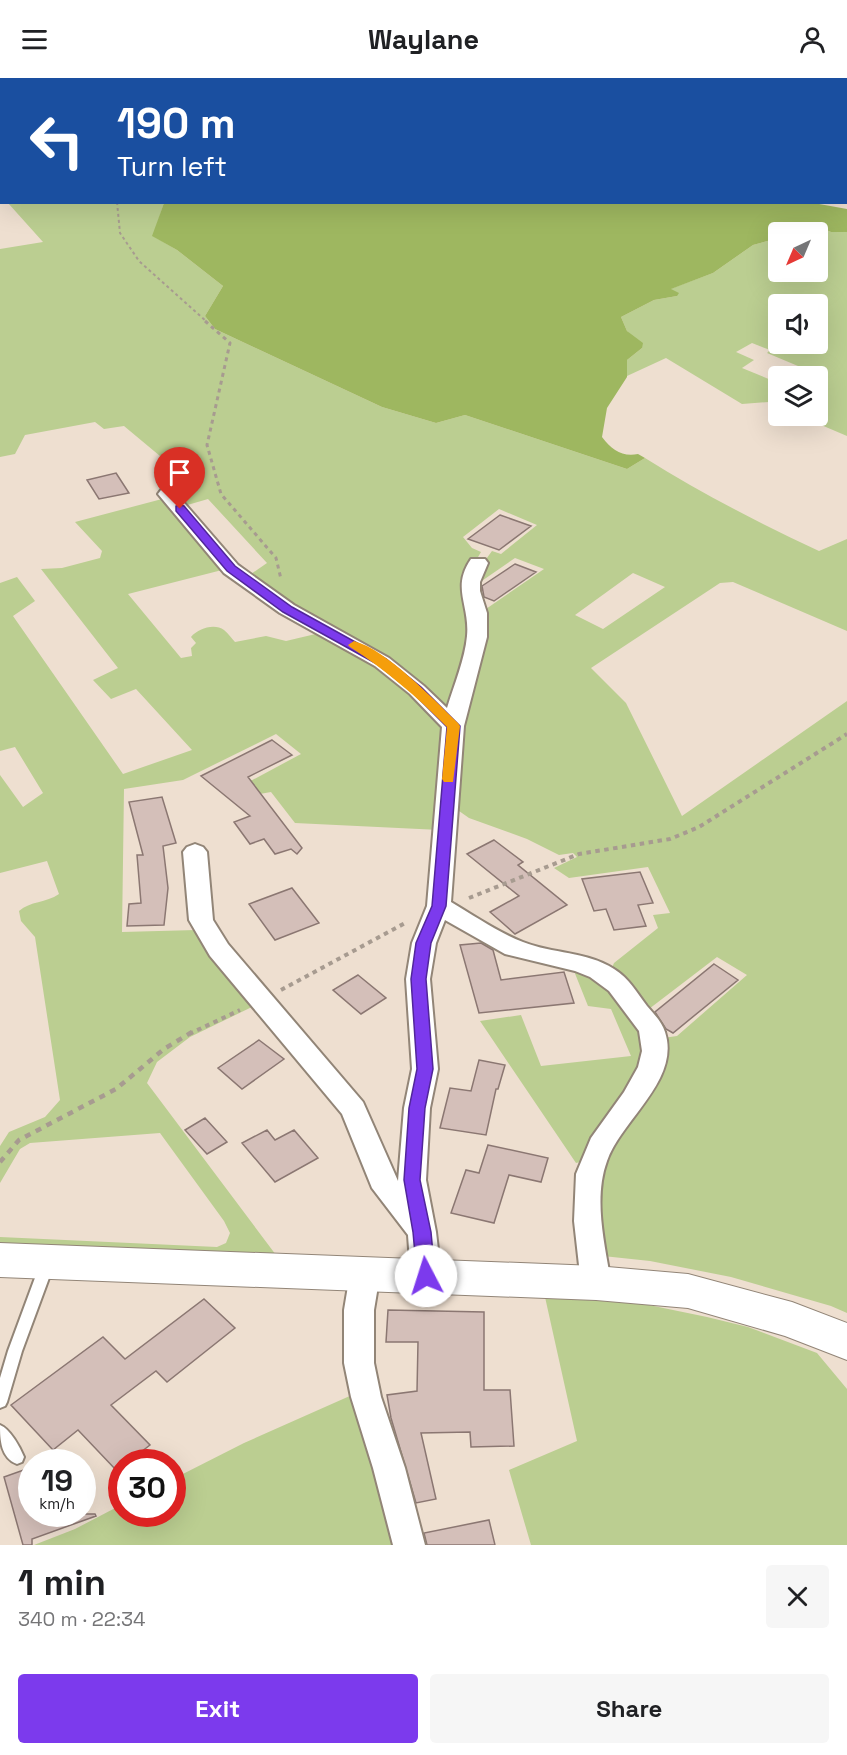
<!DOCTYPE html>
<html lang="en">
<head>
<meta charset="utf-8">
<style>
	body { margin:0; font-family:"Space Grotesk",sans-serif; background:#f6f6f6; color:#202124; height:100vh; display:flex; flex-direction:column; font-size:22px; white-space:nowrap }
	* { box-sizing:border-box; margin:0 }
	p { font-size:20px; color:#757577 }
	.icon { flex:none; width:33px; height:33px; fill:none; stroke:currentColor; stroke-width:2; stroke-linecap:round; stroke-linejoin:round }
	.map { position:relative; height:1467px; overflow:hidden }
	.drawer { display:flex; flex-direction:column; background:#fff; flex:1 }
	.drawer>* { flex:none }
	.banner { position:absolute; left:0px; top:0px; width:848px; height:126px; box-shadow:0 6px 24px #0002; background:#1a4fa0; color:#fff; overflow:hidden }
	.needle { width:39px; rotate:224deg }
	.tools { position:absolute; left:768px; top:144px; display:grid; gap:12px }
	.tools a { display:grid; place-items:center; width:60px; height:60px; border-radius:6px; background:#fff; box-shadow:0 6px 24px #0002; font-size:30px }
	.speed { position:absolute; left:18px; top:1371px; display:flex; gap:12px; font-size:30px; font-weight:700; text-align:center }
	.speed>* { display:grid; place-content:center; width:78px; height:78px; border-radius:50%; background:#fff; box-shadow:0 6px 24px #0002; line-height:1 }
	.speed small { font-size:15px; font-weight:400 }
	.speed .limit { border:9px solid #d22; background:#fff; color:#111 }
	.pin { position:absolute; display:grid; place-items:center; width:51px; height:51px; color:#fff; margin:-62px -26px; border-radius:50% 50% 50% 0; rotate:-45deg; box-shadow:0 0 6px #0007 }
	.pin .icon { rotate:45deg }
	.me { position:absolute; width:66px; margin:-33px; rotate:355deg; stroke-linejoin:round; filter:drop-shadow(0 0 4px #0008) }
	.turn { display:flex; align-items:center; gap:21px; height:126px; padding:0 18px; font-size:27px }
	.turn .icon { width:78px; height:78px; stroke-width:2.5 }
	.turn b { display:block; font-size:42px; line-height:51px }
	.round { display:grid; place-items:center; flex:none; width:63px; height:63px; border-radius:6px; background:#f6f6f6 }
	.summary { display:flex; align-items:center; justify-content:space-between; height:102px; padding:0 18px }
	h1 { font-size:36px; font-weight:600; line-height:45px }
	.primary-button { display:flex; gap:12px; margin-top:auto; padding:12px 18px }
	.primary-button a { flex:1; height:69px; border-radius:6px; background:#7c3aed; color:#fff; font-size:24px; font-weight:600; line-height:69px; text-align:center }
	.primary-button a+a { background:#f6f6f6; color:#202124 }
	header { display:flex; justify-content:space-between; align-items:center; height:78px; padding:0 18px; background:#fff; font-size:27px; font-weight:600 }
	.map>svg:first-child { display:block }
</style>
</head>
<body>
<header><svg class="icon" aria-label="menu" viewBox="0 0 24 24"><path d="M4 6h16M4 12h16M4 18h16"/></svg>Waylane<svg class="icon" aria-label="person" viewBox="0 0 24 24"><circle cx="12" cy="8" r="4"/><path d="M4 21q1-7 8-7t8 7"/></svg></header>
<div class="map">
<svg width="847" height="1467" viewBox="0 0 847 1467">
	<rect width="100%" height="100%" fill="#eedfd0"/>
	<!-- green -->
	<path fill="#bbce91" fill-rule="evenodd" d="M8,125H164L153,158L177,172L223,208L205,238L215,251L382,329L436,345L465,337L627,391L645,380C701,415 759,445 819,473L847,461V553L733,504L720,505L591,590L626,625L682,738L847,623V1235L831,1228L731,1199L650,1183L603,1178L595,1106L663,960L677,958L747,897L717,879L645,934L611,892L614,885L658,850L653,837L670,835L648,789L569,800L554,790L577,779L573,775L559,777L527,761L469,740L452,728L457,647L483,533L544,491L515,480L473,509L481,488L492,473L501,476L537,447L499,431L463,459L472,470L481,474L471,491L473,547L453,626L440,627L248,498L267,485L208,421L184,428L173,416L196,408L124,348L104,351L95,344L25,357L15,376L0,379V171L43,164ZM633,495L665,509L603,551L575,537Z
		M817,148L831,154H847V358L800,338H818V298H778V328L769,324L742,326L666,280L627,298V282L642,270L627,253L621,239L654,222L677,218L670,211L713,195L753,167L778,160V194H818V154H795ZM778,226H818V266H778ZM752,265L770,272L767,275L798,288L771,302L742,290L754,282L736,274Z
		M162,421L226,491L128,516L181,580L192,578L191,570L196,565L191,559C198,550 215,545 224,552C228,555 232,561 235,564L266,558L286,563L324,554C355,571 445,628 447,665C448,693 442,724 440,752L295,745L271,714L237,720L230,714L301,676L276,656L183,702L124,711L122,854L196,852L258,926L190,959L157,984L147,1005L279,1181L0,1167V1159L217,1169L226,1165L230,1155L224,1143L160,1055L30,1065L20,1071L0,1105V1068L9,1054L45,1039L60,1022L35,859L21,843L19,833C30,823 46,825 59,816L47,783L0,795V697L23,729L43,715L15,669L0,673V505L17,499L35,523L13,538L123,696L192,672L136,611L111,621L93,602L118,590L41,491L62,490L100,480L102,473L75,444Z
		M574,893L594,895L635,938L645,965V993L588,1082L576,1085L480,943L521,937L541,988L631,978L611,931L588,928Z
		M545,1219L644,1226L707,1239L748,1249L817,1275L847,1311V1467H531L509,1392L577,1363Z
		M352,1317L400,1467H34L75,1451L121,1427L122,1436H172L173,1401L244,1365Z"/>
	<!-- forest -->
	<path fill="#9eb760" d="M81,0H459L467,1L87,2Z
		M164,125L808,124L847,131V154H831L817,148L795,154H778V160L753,167L713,195L671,211L679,215L677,218L654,222L621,239L627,253L643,265L642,270L627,282V299L607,330L602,359C612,372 622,379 638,376L645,380L627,391L465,337L436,345L382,329L215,251L205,238L223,208L177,172L152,158Z"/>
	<!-- building -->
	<path fill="#d4bfb9" stroke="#8b7772" stroke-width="1.5" d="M116,395L129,415L99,421L87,402Z
		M500,437L531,448L499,472L468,461Z
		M515,486L536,494L494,523L484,519L482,508Z
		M272,662L292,677L248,699L302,770L297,776L291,771L275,776L264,761L250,766L234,744L250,738L201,698Z
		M162,719L176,765L163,768L168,810L164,847L127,848L129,826L141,825L137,777H143L129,724Z
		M494,762L523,784L518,787L567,827L515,856L490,834L519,818L467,776Z
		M640,794L653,825L638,827L646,848L614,852L606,831L594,833L582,801Z
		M292,810L319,845L275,862L249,826Z
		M481,865L493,872L501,902L564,894L574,925L479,935L460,867Z
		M714,886L738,902L673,955L666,951L655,934Z
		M358,897L386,920L361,936L333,912Z
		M259,962L284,981L242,1011L218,990Z
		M479,982L505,987L498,1011H496L486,1057L440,1050L450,1010L471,1013Z
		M205,1040L227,1064L207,1076L185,1052Z
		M267,1052L275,1062L294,1052L318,1080L275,1104L242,1065Z
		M488,1067L548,1080L541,1104L509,1097L494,1145L451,1135L466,1092L479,1095Z
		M204,1221L235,1250L167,1304L156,1293L111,1327L150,1367L128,1384H122V1389L117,1393L78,1352L53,1372L11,1327L103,1259L125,1281Z
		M388,1232L484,1234V1312H510L514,1368L471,1369L470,1354L421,1355L436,1421L416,1425L391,1340L387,1317L417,1313L418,1264H386Z
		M32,1389V1436H95L96,1438L32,1461V1467H23L4,1399Z
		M489,1442L495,1467H427L424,1455Z"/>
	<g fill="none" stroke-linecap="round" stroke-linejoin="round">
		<defs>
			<path id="service" d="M626,0L624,2H616Z
				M46,1183L51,1185L53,1189L22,1273L7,1324L5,1328L0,1330V1300L8,1273L39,1189L41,1185Z
				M0,1347C10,1351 20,1369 24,1379L22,1384L17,1386C1,1380 0,1362 0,1347Z"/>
			<path id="minor" d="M124,0H136L123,2Z
				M572,0H588L571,2Z
				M603,0H617L618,2H604Z
				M846,21H847V29H846Z
				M846,55H847V63H846Z
				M2,63V72H0V64Z
				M167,411L173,412L238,487L294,527L389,580L424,608L447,630C454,607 465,581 467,558C470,527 451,510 471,481H485L488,485L480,504V513L487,535V559L464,648L451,824C475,838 497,854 523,864C553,876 586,873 614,891C629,900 637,915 647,928C654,936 662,944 665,954C681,1002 621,1042 607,1083C593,1121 605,1167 611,1205L606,1214L596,1217L586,1214L581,1205L574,1143L576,1096L591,1060L624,1014L638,989L642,973L639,953L609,913L590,899L575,893L505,876L445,842L436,865L430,901L438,991L430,1030L426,1102L436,1154L441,1198L436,1207L426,1210L416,1207L411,1198L408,1157L372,1110L342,1036L210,878L189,842L183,774L187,769L195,766L203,769L207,774L213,842L228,866L363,1024L398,1103L404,1030L412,991L406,901L412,865L427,828L442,649L410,616L375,588L280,535L224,495L158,416L161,412Z
				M365,1184L375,1188L380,1196L374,1232V1285L381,1319L405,1390L425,1467H393L373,1390L351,1319L344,1285V1232L350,1196L355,1188Z"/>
			<path id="secondary" d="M0,1165L596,1188L688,1196L792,1224L847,1245V1282L785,1258L688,1230L596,1222L0,1199Z"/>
		</defs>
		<!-- service casing -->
		<use href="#service" stroke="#928577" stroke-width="4"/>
		<!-- minor casing -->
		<use href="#minor" stroke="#928577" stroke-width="4"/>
		<!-- secondary casing -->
		<use href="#secondary" stroke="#928577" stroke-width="2"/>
		<!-- path-far3 -->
		<path stroke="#a79b90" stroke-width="2" stroke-dasharray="3 3" stroke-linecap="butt" d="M117,124L120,155L139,183L207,244"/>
		<!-- path-far2 -->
		<path stroke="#a79b90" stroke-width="3" stroke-dasharray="4 4" stroke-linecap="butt" d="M205,243L230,265L207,367L221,416L276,480L281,501"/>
		<!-- path-far1 -->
		<path stroke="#a79b90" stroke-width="4" stroke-dasharray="4.5 4.5" stroke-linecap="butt" d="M469,820L579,776L670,761L699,749L847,656
			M281,912L407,844
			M189,956L240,932"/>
		<!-- path -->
		<path stroke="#a79b90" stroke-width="4.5" stroke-dasharray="6 6" stroke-linecap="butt" d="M0,1084L19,1062L116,1011L164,971L192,954"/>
		<!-- service -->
		<use href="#service" fill="#fff" fill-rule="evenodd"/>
		<!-- minor -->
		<use href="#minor" fill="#fff" fill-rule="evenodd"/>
		<!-- secondary -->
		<use href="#secondary" fill="#fff" fill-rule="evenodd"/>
	</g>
	<!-- route -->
	<path fill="#7c3aed" stroke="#51269a" stroke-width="1.5" d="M180,427L184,428L235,488L292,529L386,581L421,609L460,648L446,828L431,865L426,901L433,991L425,1030L420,1102L431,1154L435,1198L432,1203L426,1206L420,1203L417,1198L413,1154L404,1102L409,1030L417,991L411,901L416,865L432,828L447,649L412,614L377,586L283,534L227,493L176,433V428Z"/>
	<!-- slow -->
	<path fill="#f59e0b" d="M354,563C387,572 433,621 458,645L460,648L453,704H444L442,701L447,649C417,619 386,592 350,569L348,567Z"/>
</svg>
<div class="tools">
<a><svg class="needle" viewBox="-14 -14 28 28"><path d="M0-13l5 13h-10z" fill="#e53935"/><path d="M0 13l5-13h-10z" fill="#757577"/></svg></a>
<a><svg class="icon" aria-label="sound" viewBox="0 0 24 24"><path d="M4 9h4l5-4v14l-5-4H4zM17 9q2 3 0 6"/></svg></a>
<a><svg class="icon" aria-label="layers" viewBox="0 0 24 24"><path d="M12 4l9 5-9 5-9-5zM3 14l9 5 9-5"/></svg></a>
</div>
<div class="speed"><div>19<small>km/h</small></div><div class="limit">30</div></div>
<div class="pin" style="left:180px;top:431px;background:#d93025"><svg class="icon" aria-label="arrive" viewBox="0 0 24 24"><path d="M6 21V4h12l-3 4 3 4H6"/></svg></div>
<svg class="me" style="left:426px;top:1198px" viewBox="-20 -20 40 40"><circle r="19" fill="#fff"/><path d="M0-13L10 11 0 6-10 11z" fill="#7c3aed"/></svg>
<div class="banner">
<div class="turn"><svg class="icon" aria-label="left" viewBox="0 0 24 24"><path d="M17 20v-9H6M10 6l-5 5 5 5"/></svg><div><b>190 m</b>Turn left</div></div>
</div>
</div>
<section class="drawer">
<div class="summary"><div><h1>1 min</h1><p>340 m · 22:34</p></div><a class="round"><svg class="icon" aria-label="close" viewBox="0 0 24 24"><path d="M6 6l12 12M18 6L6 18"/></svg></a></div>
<div class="primary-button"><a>Exit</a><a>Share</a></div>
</section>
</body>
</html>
